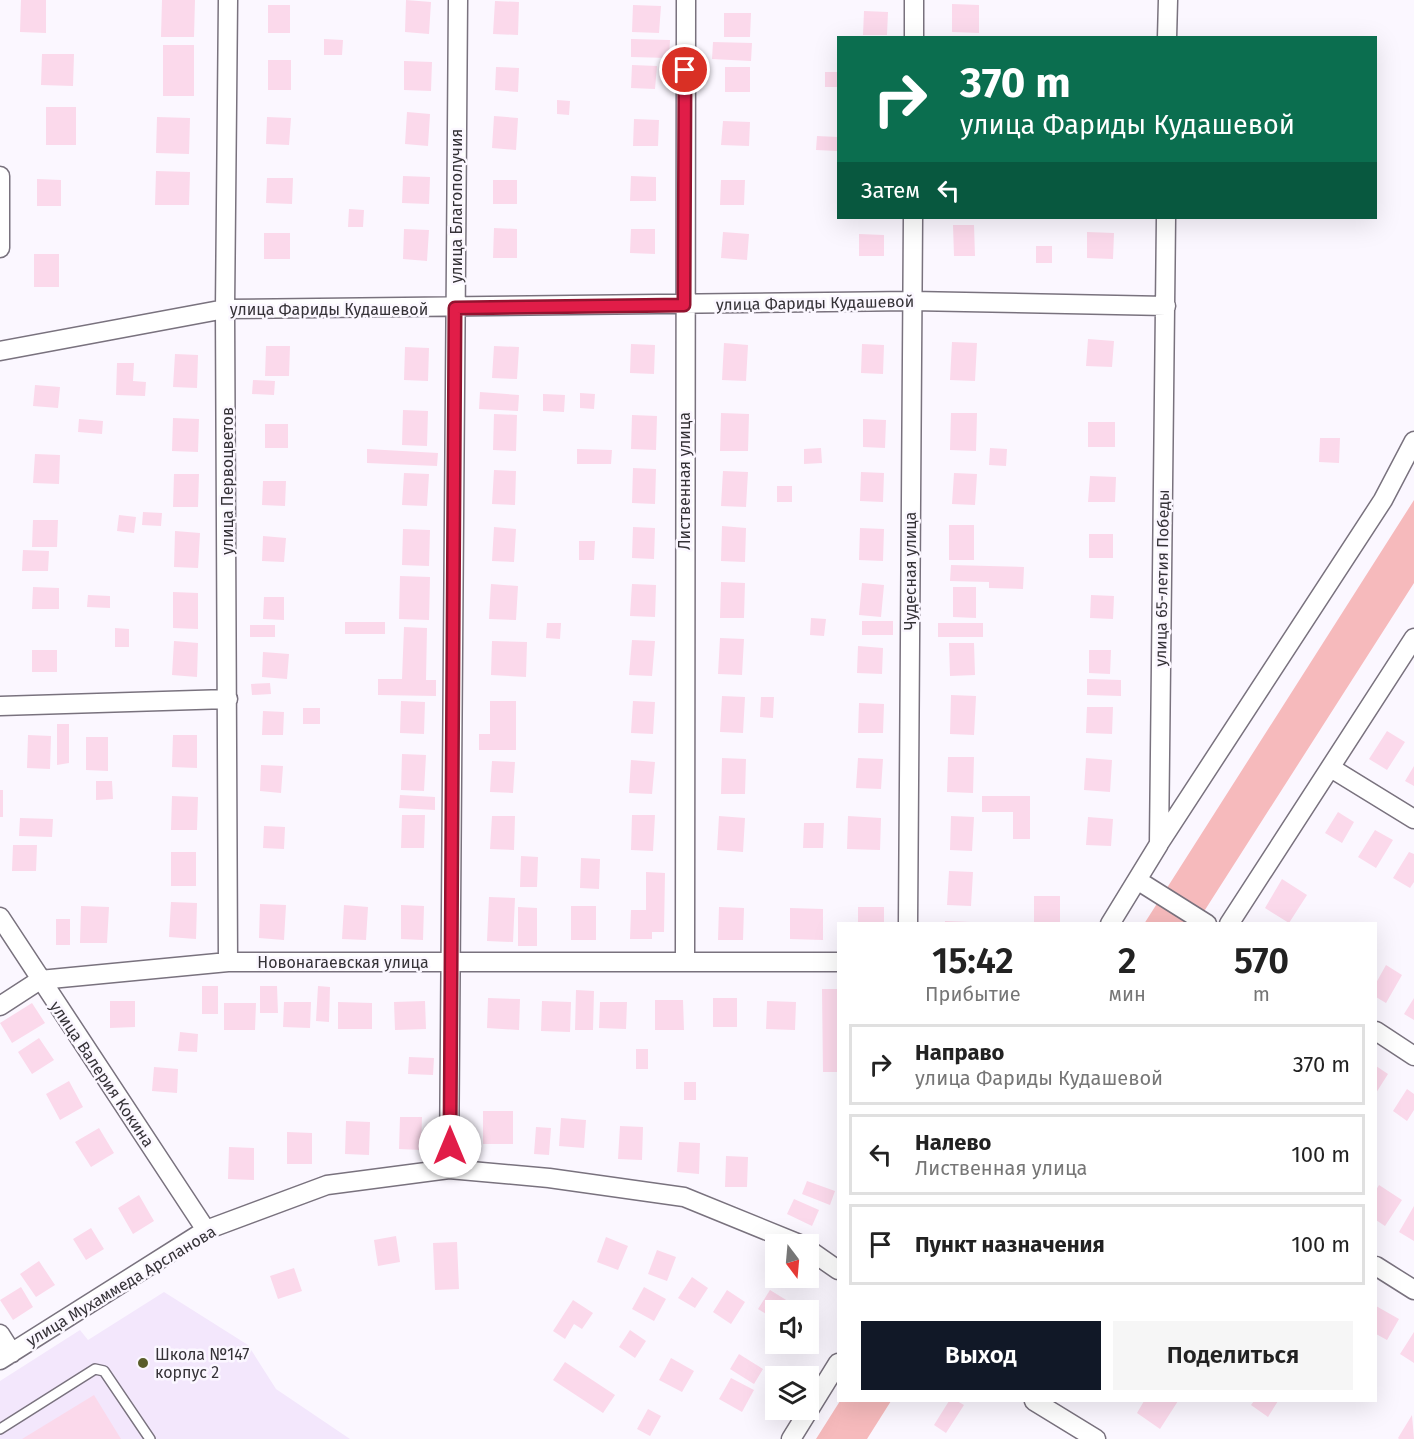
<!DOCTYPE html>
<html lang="ru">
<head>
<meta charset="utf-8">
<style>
	body { margin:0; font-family:"Fira Sans",sans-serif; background:#f6f6f6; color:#222; height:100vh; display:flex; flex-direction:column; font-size:22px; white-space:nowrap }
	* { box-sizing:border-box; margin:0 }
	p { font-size:20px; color:#767676 }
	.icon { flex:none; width:33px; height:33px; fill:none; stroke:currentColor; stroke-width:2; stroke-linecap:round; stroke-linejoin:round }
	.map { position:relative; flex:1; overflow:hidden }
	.details { position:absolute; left:837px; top:922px; width:540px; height:480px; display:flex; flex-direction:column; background:#fff; border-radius:0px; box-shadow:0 6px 24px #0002 }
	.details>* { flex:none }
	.guide { position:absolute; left:837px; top:36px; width:540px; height:183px; border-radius:0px; box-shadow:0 6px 24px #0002; background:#0b6e4f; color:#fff; overflow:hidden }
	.needle { width:39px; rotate:164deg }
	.tools { position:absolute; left:765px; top:1234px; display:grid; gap:12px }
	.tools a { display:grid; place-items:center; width:54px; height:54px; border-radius:0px; background:#fff; box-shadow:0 6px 24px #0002; font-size:30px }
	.pin { position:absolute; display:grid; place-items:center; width:51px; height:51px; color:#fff; margin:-26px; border:3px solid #fff; border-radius:50%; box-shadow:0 2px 6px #0007 }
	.me { position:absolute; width:66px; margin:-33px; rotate:0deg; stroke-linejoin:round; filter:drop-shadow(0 0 4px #0008) }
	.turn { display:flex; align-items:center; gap:21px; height:126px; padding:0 24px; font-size:27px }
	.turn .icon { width:78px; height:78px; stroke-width:2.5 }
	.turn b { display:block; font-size:42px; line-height:51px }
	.then { display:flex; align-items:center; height:57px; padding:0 24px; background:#0003; gap:12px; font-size:22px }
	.eta { display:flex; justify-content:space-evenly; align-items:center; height:102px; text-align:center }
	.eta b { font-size:36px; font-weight:600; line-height:42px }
	.button { display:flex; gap:12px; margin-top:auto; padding:12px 24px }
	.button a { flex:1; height:69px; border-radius:0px; background:#111827; color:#fff; font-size:24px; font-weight:600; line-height:69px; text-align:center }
	.button a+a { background:#f6f6f6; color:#222 }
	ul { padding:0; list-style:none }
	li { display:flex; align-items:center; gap:18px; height:81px; margin:0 12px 9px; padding:0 12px; border:3px solid #e0e0e0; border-radius:0px }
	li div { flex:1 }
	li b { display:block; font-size:22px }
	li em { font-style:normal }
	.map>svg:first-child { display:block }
</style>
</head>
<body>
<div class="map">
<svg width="1414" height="1439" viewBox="0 0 1414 1439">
	<rect width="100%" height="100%" fill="#fbf7ff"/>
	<!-- built -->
	<path fill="#f3e7fc" d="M164,1292L248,1345L276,1389L350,1439H0V1381L80,1330L88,1340Z"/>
	<!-- green -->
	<path fill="#f6babc" d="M1414,500V583L1196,924H1144Z
		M840,1401H891L867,1439H816Z"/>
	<!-- building -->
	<path fill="#fbd9eb" d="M21,0H46V33L20,32Z
		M162,0H195L194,37H161Z
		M406,0L431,2L429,34L405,32Z
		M495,1L519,2L518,35L493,34Z
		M952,4L979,5V33L952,32Z
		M268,5H290V33H268Z
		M633,5L661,6L659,33L632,32Z
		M864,11L888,12L887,35H863Z
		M724,13H751L750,37H724Z
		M324,39L343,40L342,55H324Z
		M631,39L670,40L669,58L631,57Z
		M713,42L752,43L751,61L712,59Z
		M163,45H194V96H163Z
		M42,54H74L73,86L41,85Z
		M268,60H291V90H268Z
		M404,61L432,62L431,91L404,90Z
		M632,65L657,66L655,89L631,88Z
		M496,67L519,68L518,92L495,90Z
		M725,67H750V92H725Z
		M825,72H838V87H825Z
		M557,100L570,101L569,115L557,114Z
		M46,107H76V145H46Z
		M407,112L430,114L428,146L405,144Z
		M494,116L518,118L516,150L492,148Z
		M157,117L190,118L189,154L156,153Z
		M267,117L291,118L289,145L266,144Z
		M634,119L659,120L658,146H633Z
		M723,121L750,122L749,146L721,145Z
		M817,136L838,137V151L816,150Z
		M156,171L190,172L189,205H155Z
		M403,176L430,177L429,204L402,203Z
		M631,176L656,177V201H630Z
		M267,178H293L292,204L266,203Z
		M37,179L61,180V206H37Z
		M493,180H517V204H493Z
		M721,180H745L744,205H720Z
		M349,209L364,210L363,227H348Z
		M953,225H974L975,256H954Z
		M494,228L517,229V258H493Z
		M404,229L429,230L427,261L403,259Z
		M631,229H655V254L630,253Z
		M723,232L749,234L747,260L721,258Z
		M1087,232L1114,233L1113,259L1087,258Z
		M264,233H290V259H264Z
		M859,234L884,235V256H859Z
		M1036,246H1052V263H1036Z
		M34,254H59V287H34Z
		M1088,339L1114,341L1112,367L1086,366Z
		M952,342L977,343L975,381L950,380Z
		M724,343L748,345L746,381L722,380Z
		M631,344L655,345L654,374L630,373Z
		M862,344L884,345L883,374L861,373Z
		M266,346H290L289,376H265Z
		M494,346L519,347L517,379L492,378Z
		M405,347L429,348L428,381L404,380Z
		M175,354L198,355L197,388L173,387Z
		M117,363H134L133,381L146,382L145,396L116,395Z
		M253,380L275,381L274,395L252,394Z
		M35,385L60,387L58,408L33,406Z
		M480,392L519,395L518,411L479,409Z
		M580,393L595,394L594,409L580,408Z
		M543,394L565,395L564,412L543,411Z
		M403,410L428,411L427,446L402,445Z
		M721,413L749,414L748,451H720Z
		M951,413H977L976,451L950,450Z
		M494,414L517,415L516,451L493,450Z
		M632,415L657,416L656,450L631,449Z
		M173,418L199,419L198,452L172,451Z
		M79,419L103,421L102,434L78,432Z
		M863,419L886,420L885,448L863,447Z
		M1088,422H1115V447H1088Z
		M265,424H288V448H265Z
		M1320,438H1340L1339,463L1319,462Z
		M821,448L822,463L804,464V449Z
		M990,448L1007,449L1006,466L989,465Z
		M367,449L438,453L437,466L367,463Z
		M577,449L612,450L611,464H577Z
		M35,454L60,455L59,484L33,483Z
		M633,468L656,469L655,504L632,503Z
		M494,470L516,471L515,505L492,504Z
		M723,471L748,472L746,507L721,506Z
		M861,472L884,473L883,502L860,501Z
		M404,473L429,474L427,506L402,505Z
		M954,473L977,474L975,505L952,504Z
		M174,474H199L198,507H173Z
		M1090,476L1116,477L1115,502H1088Z
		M263,481H286L285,506L262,505Z
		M777,486H792V502H777Z
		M143,512L162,513L161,526L142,525Z
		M119,515L136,517L134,533L117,531Z
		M33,520H58L57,547H32Z
		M949,525H974V560H949Z
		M722,526L746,528L745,562L721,561Z
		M494,527L516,529L514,562L492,561Z
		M633,527L655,528L654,559L632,558Z
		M860,528L884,529L883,561L859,560Z
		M403,529L430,530L429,566L402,565Z
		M175,531L200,533L198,568L174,567Z
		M1089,534H1113V558H1089Z
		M263,536L286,538L284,562L262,561Z
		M579,541H595L594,560H579Z
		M23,550L49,551L48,571H22Z
		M951,565L1024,567L1023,589L989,588V582L950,581Z
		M400,576L430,577L429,620L399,619Z
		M721,582L745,583L744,618H720Z
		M862,583L884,585L881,617L859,615Z
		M491,584L518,586L516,620L489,619Z
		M632,584L656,585L655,617L630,616Z
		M33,587L59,588V609H32Z
		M953,587H976V618L953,617Z
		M173,592L198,593V629L173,628Z
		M88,595L110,596V608L87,607Z
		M1091,595L1114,596L1113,619L1090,618Z
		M264,597H284V620L263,619Z
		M811,618L826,619L824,636L810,635Z
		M862,621H893V635H862Z
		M345,622H385V634H345Z
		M547,623H561L560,639L546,638Z
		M938,623H983V637H938Z
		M250,625H275V637H250Z
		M404,627L427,628L426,680H436V696L378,695V679H402Z
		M115,628L129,629V647H115Z
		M720,638L744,639L742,675L718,674Z
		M632,640L655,641L652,676L629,675Z
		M174,641L198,643L197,677L172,675Z
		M492,641L527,642L526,677L491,675Z
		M949,643H974L975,675L950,676Z
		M858,646L883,648L882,674L857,673Z
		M32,650H57V672H32Z
		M1089,650H1111L1110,674L1089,673Z
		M263,652L289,654L287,679L262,677Z
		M1087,679L1121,680V696L1087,695Z
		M270,683L271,694L252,695L251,684Z
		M951,695L976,696L974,735L950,734Z
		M722,696L745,697L743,733L720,732Z
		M761,697H774L773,718L760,717Z
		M401,701L425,702L424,734L400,733Z
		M490,701H516V750H479V734H490Z
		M633,701L655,702L653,734L631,733Z
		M859,703L884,704L883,733H858Z
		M1087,707H1113L1112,734L1086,733Z
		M303,708H320V724H303Z
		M263,711L284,712L283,735H262Z
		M57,724H69V763L57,765Z
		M1387,731L1405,742L1387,770L1369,759Z
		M28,735L51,736L50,769L27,768Z
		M173,735H197V768L172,767Z
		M86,737H108V771L86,770Z
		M402,754L426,755L424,791L401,790Z
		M948,757H974L973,793L947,792Z
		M722,758L746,759L745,794H721Z
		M858,758L883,759L881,789L856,788Z
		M1086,758L1112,760L1110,792L1084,790Z
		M631,760L655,762L652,794L629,793Z
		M492,761L515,762L513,793L490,792Z
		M261,765L283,766L281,793L260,791Z
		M1414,766V786L1405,781Z
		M96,781H112L113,799L96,800Z
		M0,790H3V817H0Z
		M400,795L435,797V810L399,808Z
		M172,796L198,797L197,830H171Z
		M982,796H1030V839H1013V812H982Z
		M1338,812L1354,822L1342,843L1325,833Z
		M402,815H425L424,848H401Z
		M632,815H655L653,851L631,850Z
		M492,816H515L514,850L490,849Z
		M719,816L745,818L743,852L717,850Z
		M848,816L881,818L880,850L847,849Z
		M951,816L974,817L972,851L950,850Z
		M1088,817L1113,819L1111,846L1086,845Z
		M20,818L53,819L52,837L19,836Z
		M804,823H824L823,848H803Z
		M264,826L285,827L284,849L263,848Z
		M1375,830L1393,840L1376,868L1358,857Z
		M13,845H37L36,871H12Z
		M171,852H196V886H171Z
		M1409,852L1414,854V882L1410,888L1393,878Z
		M521,856L538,857L537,887H520Z
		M581,858L600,859L599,889L580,888Z
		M949,871L973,872L971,906L947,905Z
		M646,872L665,873L664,932H652V939H630L631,910H646Z
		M1282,879L1307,895L1289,923L1265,908Z
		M1034,896H1060V922H1034Z
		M489,897L515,898L513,942L487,941Z
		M171,902L197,903L196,939L169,937Z
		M260,904L286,905L284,940L259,938Z
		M344,905L368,907L366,940L342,939Z
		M401,905L424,906L423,940L401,939Z
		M81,906L109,907L107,943H80Z
		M571,906H596V940H571Z
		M518,907L537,908V946H518Z
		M719,907L744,908L743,940H718Z
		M858,907H884V924H858Z
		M790,908L823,909V940L790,939Z
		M56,919H70V945H56Z
		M945,921L971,922L970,924H945Z
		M1386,965L1402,975L1386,1003L1376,997V983Z
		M202,986H218V1014H202Z
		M260,986H277L278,1013H260Z
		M318,986L330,987L329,1022L316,1021Z
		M822,989H838V1072H823Z
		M576,990L594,991L593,1030H575Z
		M488,998L520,999L519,1030L487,1028Z
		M713,998H737V1027H713Z
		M1414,998V1020L1404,1014Z
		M655,1000H683L684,1030H655Z
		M110,1001H135V1027L110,1028Z
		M425,1001L426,1029L395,1030L394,1002Z
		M542,1001L571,1002L570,1032L541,1031Z
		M767,1001L796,1002L795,1030L766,1029Z
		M284,1002H311L310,1028L283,1027Z
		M338,1002L372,1003V1029H338Z
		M600,1002H627L626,1029L599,1028Z
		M32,1003L45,1023L12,1043L0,1023Z
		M224,1003H256L255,1030H224Z
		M180,1032L198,1034L197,1052L178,1051Z
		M39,1038L54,1060L32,1074L18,1052Z
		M636,1049H648V1069H636Z
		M409,1057L434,1058L433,1075L408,1074Z
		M1376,1066L1388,1074L1376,1093Z
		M154,1067L178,1069L177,1093L152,1091Z
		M69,1081L83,1107L60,1120L46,1094Z
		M684,1082H696V1100H684Z
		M1407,1089L1414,1094V1110L1407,1121L1393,1111Z
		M483,1111H513V1144H483Z
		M400,1117H422L421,1150L399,1149Z
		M561,1118L586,1120L584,1148L559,1146Z
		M346,1121L370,1122L369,1155L345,1154Z
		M620,1126L643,1127L642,1160L618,1159Z
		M536,1127L551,1128L549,1155L534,1154Z
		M99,1128L114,1153L91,1167L75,1142Z
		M287,1132L312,1133V1164H287Z
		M679,1142L700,1143L699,1174L677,1172Z
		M229,1147L254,1148V1180L228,1179Z
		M726,1156L748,1157L747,1187H725Z
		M807,1181L835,1191L830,1205L802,1194Z
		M1379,1185L1402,1200L1385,1226L1376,1220V1190Z
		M139,1195L154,1221L133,1234L118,1208Z
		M794,1199L819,1210L812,1226L787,1214Z
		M1414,1206V1241L1399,1232Z
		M91,1228L104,1249L86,1260L73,1239Z
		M396,1236L400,1262L378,1266L374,1240Z
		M606,1237L628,1246L618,1270L597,1262Z
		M457,1242L459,1289L435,1290L433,1243Z
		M657,1250L676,1257L667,1281L648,1274Z
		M39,1261L55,1285L36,1297L20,1274Z
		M294,1268L302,1291L278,1299L270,1276Z
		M692,1277L708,1288L695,1308L678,1298Z
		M21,1287L33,1307L13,1320L0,1300Z
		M644,1287L666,1299L654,1321L632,1309Z
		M727,1290L745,1302L731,1324L713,1312Z
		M770,1290L791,1303L786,1311H776V1320L758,1309Z
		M573,1300L593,1313L582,1329L574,1324L565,1339L553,1331Z
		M1376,1306L1399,1319L1387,1340L1376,1334Z
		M630,1330L646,1341L635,1358L619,1347Z
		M1414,1332V1363L1400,1354Z
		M739,1354L763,1369L754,1384L730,1369Z
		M671,1358L694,1371L682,1392L659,1380Z
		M565,1362L615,1395L603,1413L553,1380Z
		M731,1378L754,1390L742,1412L719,1399Z
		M94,1395L121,1439H22Z
		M949,1401H957L964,1405L946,1433L934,1425Z
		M1144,1401H1178L1160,1429L1137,1413Z
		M1254,1401H1278L1268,1417L1251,1405Z
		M648,1409L661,1416L650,1436L637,1429Z
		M1412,1415L1414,1439H1399L1398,1438Z"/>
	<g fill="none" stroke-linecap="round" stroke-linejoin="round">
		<defs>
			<path id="lane" d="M0,1429L95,1369L104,1371L150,1439"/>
			<path id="street" d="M228,0L225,309L228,962
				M914,38V0
				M1167,38L1168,0
				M0,176V248
				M0,351L225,309L912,301L1166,306
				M0,706L228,699
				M1331,768L1414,819
				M1160,842L1383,500L1414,441
				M1137,880L1207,924
				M0,917L206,1230
				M908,924L913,218
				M1110,924L1159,844L1166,218
				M1229,924L1414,638
				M685,962L686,0
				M0,1006L40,980L228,962H838
				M1376,1031L1414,1056
				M449,1169L458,0
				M808,1249L838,1270
				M1376,1266L1414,1290
				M0,1334L12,1353
				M0,1360L206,1230L327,1185L449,1169L549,1178L684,1197L802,1245
				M1034,1401L1096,1439
				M791,1439L838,1363"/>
		</defs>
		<!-- lane casing -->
		<use href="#lane" stroke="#79727e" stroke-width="12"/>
		<!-- street casing -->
		<use href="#street" stroke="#79727e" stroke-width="21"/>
		<!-- lane -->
		<use href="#lane" stroke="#fff" stroke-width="9"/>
		<!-- street -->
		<use href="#street" stroke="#fff" stroke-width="18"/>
	</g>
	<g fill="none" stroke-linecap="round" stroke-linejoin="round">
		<defs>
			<path id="route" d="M450,1146L455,308L684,305L685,70"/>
		</defs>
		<!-- route casing -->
		<use href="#route" stroke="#92132f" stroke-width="15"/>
		<!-- route -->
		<use href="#route" stroke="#e11d48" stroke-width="10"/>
	</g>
	<!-- markers -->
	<circle fill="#5a5d2a" stroke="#fbf7ff" stroke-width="2" cx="143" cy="1363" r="6"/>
	<g text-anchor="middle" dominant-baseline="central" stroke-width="5" stroke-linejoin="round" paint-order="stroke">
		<!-- street labels -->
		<g font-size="16" fill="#353237" stroke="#fbf7ff">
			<text transform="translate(456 206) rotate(-90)">улица Благополучия</text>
			<text transform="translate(815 303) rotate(-1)">улица Фариды Кудашевой</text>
			<text x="329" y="309">улица Фариды Кудашевой</text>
			<text transform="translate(227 481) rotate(-90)">улица Первоцветов</text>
			<text transform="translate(684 481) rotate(-90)">Лиственная улица</text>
			<text transform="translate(910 571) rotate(-90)">Чудесная улица</text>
			<text transform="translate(1162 578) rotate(-89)">улица 65-летия Победы</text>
			<text x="343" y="962">Новонагаевская улица</text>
			<text transform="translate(102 1074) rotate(56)">улица Валерия Кокина</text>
			<text transform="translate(121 1286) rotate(-31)">улица Мухаммеда Арсланова</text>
		</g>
		<!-- poi labels -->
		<g font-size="16" fill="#353237" stroke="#fbf7ff" text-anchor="start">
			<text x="155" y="1354">Школа №147<tspan x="155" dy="18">корпус 2</tspan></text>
		</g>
	</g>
</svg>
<div class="tools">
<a><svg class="needle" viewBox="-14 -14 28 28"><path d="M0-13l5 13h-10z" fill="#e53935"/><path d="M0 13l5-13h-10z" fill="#767676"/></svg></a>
<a><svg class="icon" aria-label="sound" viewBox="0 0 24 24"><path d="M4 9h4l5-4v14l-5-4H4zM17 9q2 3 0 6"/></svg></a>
<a><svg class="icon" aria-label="layers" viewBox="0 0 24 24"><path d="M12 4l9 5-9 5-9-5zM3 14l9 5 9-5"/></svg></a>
</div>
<div class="pin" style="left:685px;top:70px;background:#d93025"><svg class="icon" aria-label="arrive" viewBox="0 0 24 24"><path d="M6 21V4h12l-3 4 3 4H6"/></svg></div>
<svg class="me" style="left:450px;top:1146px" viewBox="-20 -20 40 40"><circle r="19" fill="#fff"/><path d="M0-13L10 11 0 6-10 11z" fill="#e11d48"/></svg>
<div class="guide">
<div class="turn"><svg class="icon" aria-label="right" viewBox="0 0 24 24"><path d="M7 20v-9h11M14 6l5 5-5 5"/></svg><div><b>370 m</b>улица Фариды Кудашевой</div></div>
<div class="then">Затем<svg class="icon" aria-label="left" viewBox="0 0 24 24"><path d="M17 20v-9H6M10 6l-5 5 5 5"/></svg></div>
</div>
<section class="details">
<div class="eta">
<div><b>15:42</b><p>Прибытие</p></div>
<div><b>2</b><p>мин</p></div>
<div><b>570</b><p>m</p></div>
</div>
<ul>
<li><svg class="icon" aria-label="right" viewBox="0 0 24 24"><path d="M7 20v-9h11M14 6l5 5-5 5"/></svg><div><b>Направо</b><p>улица Фариды Кудашевой</p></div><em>370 m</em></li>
<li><svg class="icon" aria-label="left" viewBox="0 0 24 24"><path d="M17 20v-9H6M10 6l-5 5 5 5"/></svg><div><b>Налево</b><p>Лиственная улица</p></div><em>100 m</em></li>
<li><svg class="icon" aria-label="arrive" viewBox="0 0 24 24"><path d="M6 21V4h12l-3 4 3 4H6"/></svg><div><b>Пункт назначения</b></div><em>100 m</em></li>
</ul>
<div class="button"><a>Выход</a><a>Поделиться</a></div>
</section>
</div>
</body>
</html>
